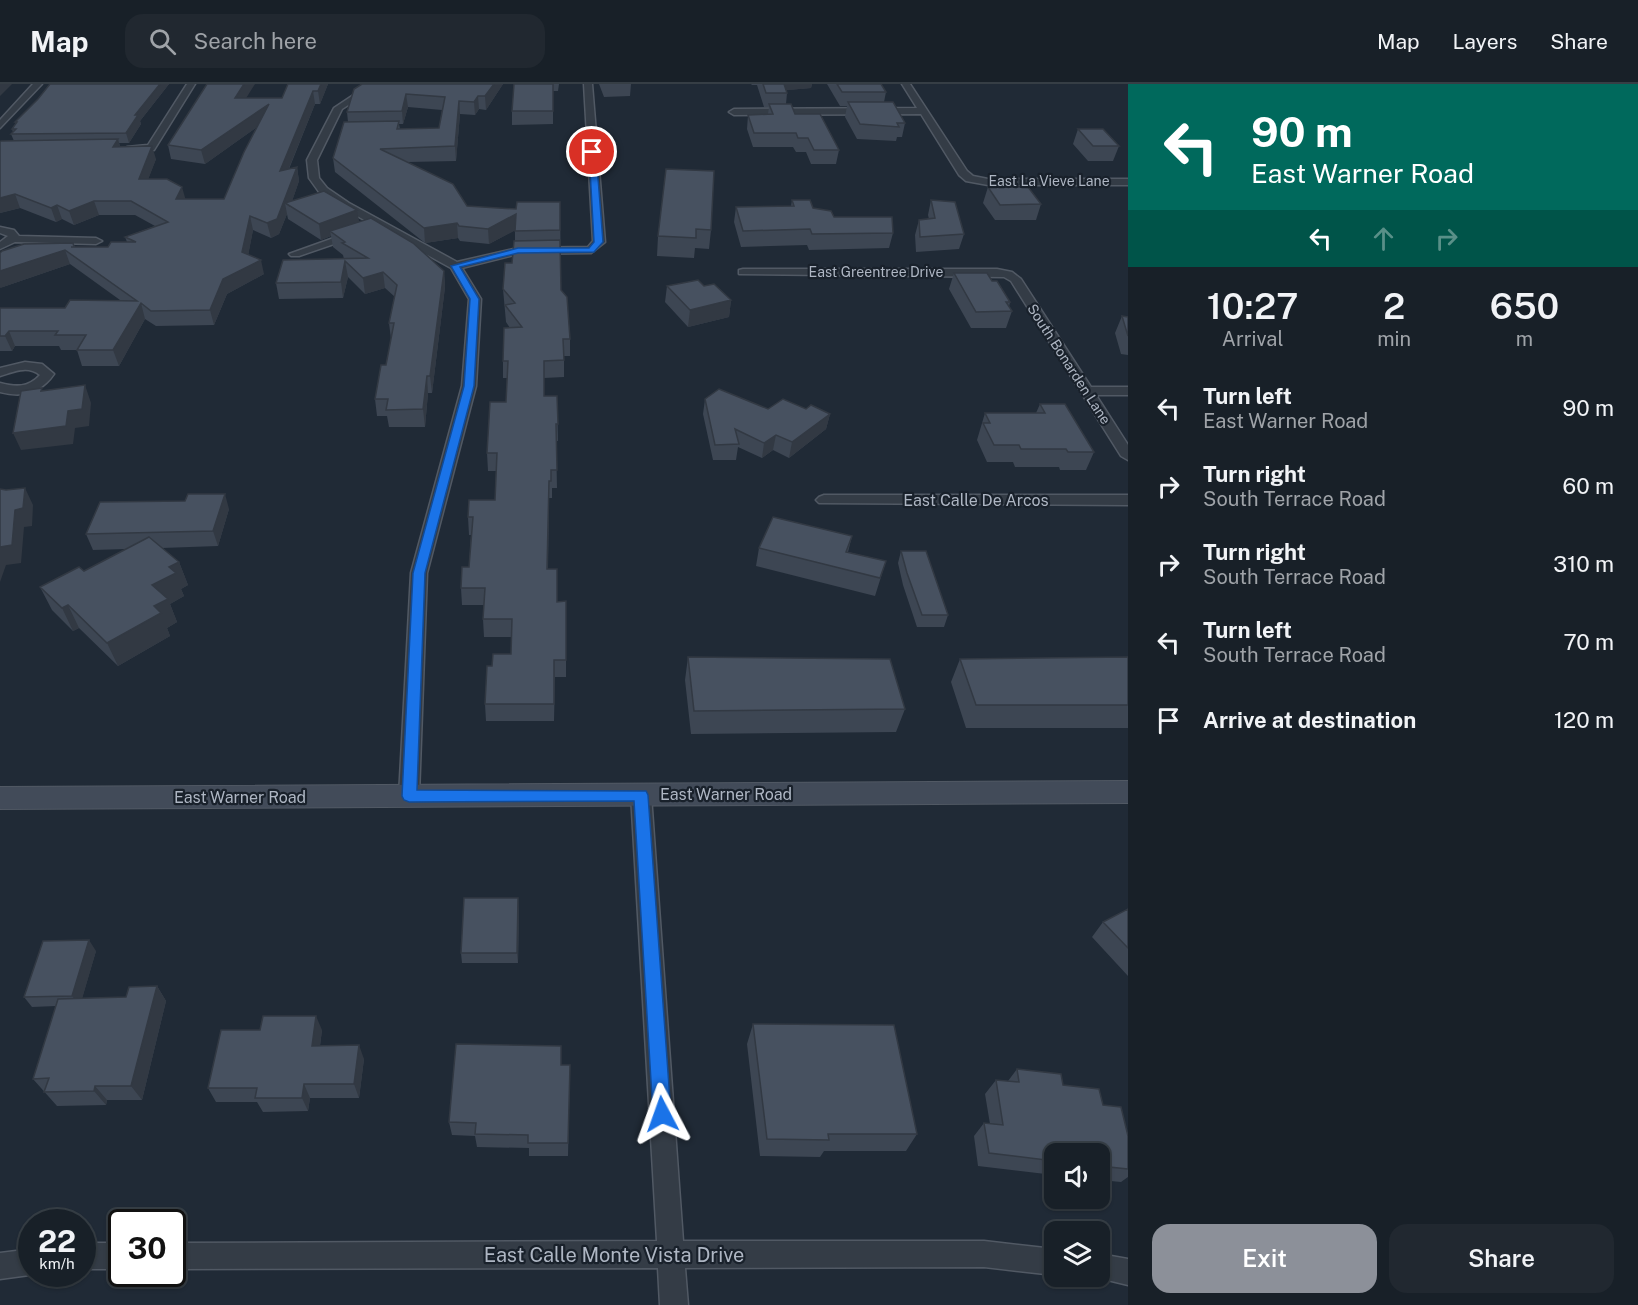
<!DOCTYPE html>
<html lang="en">
<head>
<meta charset="utf-8">
<style>
	body { margin:0; font-family:"Public Sans",sans-serif; background:#212830; color:#f1f3f6; height:100vh; display:flex; flex-direction:column; font-size:22px; white-space:nowrap }
	* { box-sizing:border-box; margin:0 }
	p { font-size:20px; color:#9fa3a8 }
	.icon { flex:none; width:33px; height:33px; fill:none; stroke:currentColor; stroke-width:2; stroke-linecap:round; stroke-linejoin:round }
	.map { position:relative; flex:1; overflow:hidden }
	.sheet { display:flex; flex-direction:column; background:#182028; width:510px }
	.sheet>* { flex:none }
	.guide { background:#00695c; color:#fff; overflow:hidden }
	.buttons { position:absolute; left:1044px; top:1059px; display:grid; gap:12px }
	.buttons a { display:grid; place-items:center; width:66px; height:66px; border-radius:12px; background:#182028; box-shadow:0 2px 4px #0004,0 0 0 2px #363e45; font-size:30px }
	.speed { position:absolute; left:18px; top:1125px; display:flex; gap:12px; font-size:30px; font-weight:700; text-align:center }
	.speed>* { display:grid; place-content:center; width:78px; height:78px; border-radius:50%; background:#182028; box-shadow:0 2px 4px #0004,0 0 0 2px #363e45; line-height:1 }
	.speed small { font-size:15px; font-weight:400 }
	.speed .limit { border:3px solid #111; border-radius:9px; background:#fff; color:#111 }
	.pin { position:absolute; display:grid; place-items:center; width:51px; height:51px; color:#fff; margin:-26px; border:3px solid #fff; border-radius:50%; box-shadow:0 2px 6px #0007 }
	.me { position:absolute; width:66px; margin:-33px; rotate:356deg; stroke-linejoin:round; filter:drop-shadow(0 0 4px #0008) }
	.turn { display:flex; align-items:center; gap:21px; height:126px; padding:0 24px; font-size:27px }
	.turn .icon { width:78px; height:78px; stroke-width:2.5 }
	.turn b { display:block; font-size:42px; line-height:51px }
	.lanes { display:flex; align-items:center; height:57px; padding:0 24px; background:#0003; justify-content:center; gap:30px; direction:ltr }
	.lanes .off { opacity:.35 }
	.eta { display:flex; justify-content:space-evenly; align-items:center; height:102px; text-align:center }
	.eta b { font-size:36px; font-weight:600; line-height:42px }
	.primary-button { display:flex; gap:12px; margin-top:auto; padding:12px 24px }
	.primary-button a { flex:1; height:69px; border-radius:18px; background:#8c9099; color:#fff; font-size:24px; font-weight:600; line-height:69px; text-align:center }
	.primary-button a+a { background:#212830; color:#f1f3f6 }
	ul { padding:0; list-style:none }
	li { display:flex; align-items:center; gap:18px; height:78px; padding:0 24px }
	li div { flex:1 }
	li b { display:block; font-size:22px }
	li em { font-style:normal }
	header { display:flex; align-items:center; gap:36px; box-sizing:border-box; height:84px; padding:0 30px; background:#182028; border-bottom:2px solid #363e45 }
	header strong { font-size:28px }
	nav { display:flex; gap:33px; margin-inline-start:auto; font-size:21px }
	.search { width:420px; height:54px; background:#212830; display:flex; align-items:center; gap:15px; box-sizing:border-box; padding:0 21px; border-radius:18px; color:#9fa3a8; font-size:22px }
	main { display:flex; flex:1; min-height:0 }
	.map>svg:first-child { display:block }
</style>
</head>
<body>
<header>
<strong>Map</strong>
<div class="search"><svg class="icon" aria-label="search" viewBox="0 0 24 24"><circle cx="10" cy="10" r="6"/><path d="M15 15l6 6"/></svg>Search here</div>
<nav><a>Map</a><a>Layers</a><a>Share</a></nav>
</header>
<main>
<div class="map">
<svg width="1128" height="1221" viewBox="0 0 1128 1221">
	<rect width="100%" height="100%" fill="#202a36"/>
	<g fill="none" stroke-linecap="round" stroke-linejoin="round">
		<defs>
			<path id="street" d="M33,0H42L0,44V36Z
				M187,0H195L154,66L127,67V63L148,61Z
				M370,0H381L342,25L317,76L319,94L327,104L349,119L457,178L518,164L588,163L593,157L584,0H592L605,158L591,169L518,170L462,184L481,215L476,302L427,489L419,712L416,718L409,720L402,718L399,712L411,489L462,302L469,215L451,184L341,123L319,108L309,94L307,76L334,24Z
				M902,0H910L967,87L973,92L988,95H1128V101H988L966,97L959,91L921,30L734,31L729,28L734,25L917,24Z
				M0,143L14,146L19,152L96,154L102,157L96,160L15,158L0,165V158L8,152L0,149Z
				M356,146L360,147V151L299,172H291L289,170Z
				M743,185H997L1012,188L1021,195L1091,303H1128V311H1096L1128,361V376L1121,372L1011,197L1004,193L739,190V186Z
				M25,278L42,280L54,290C41,309 22,314 0,308V299C16,303 28,304 40,291C27,281 14,288 0,292V284Z
				M824,411H1128V421L819,419L816,416L819,413Z
				M641,703L648,705L651,711L683,1157H984L1054,1165V1191L984,1183L685,1184L688,1221H660L658,1184L172,1185V1159L657,1157L631,711L634,705Z
				M82,1159H122V1185H82Z
				M32,1165V1190H37L0,1195V1169Z
				M1100,1170L1128,1175V1201L1091,1192H1100Z"/>
			<path id="secondary" d="M1128,697V719L0,725V703Z"/>
		</defs>
		<!-- street casing -->
		<use href="#street" stroke="#515964" stroke-width="3"/>
		<!-- secondary casing -->
		<use href="#secondary" stroke="#515964" stroke-width="2"/>
		<!-- street -->
		<use href="#street" fill="#343c46" fill-rule="evenodd"/>
		<!-- secondary -->
		<use href="#secondary" fill="#424b59" fill-rule="evenodd"/>
	</g>
	<!-- wall -->
	<path fill="#3d4653" fill-rule="evenodd" d="M50,0H169L140,37L141,40L129,59H119L120,62L156,75L148,95L185,115H224L257,43L205,80L171,75L168,61L246,14H282L288,0H328L320,20H315L289,85L297,83L299,97L292,117L359,138L444,187L445,203L432,309H428L425,343H389L387,332H377L375,315L386,281L391,255L389,239L395,213L385,204L365,210L348,193L343,214L279,215L276,199L344,175L343,171L333,163L331,152L321,156L288,135L287,130L279,150L271,154L253,146L248,171L264,190L227,210L214,241L156,242L145,235L119,282H82L77,266H61L59,262H15L12,267H0V224H65L120,216L70,180L0,204L73,159L75,163H108L127,158L125,153L155,142L135,131H99L74,141L62,135L56,138L20,124L0,129V58L14,57L11,50L13,48L12,45L16,40L15,38L38,15Z
		M361,0H503L486,26L479,25L475,31L460,30L456,77L408,78L467,122L516,125L560,118L561,206L570,255V272H564V293L544,294V312H557L558,357H556L557,404H552V414H549L548,485L557,518L566,517V593H555L554,637H486L485,620L492,582L511,570V553H484L483,535L484,521H462L461,504L469,483L471,451H469L468,433L495,416L496,387H488L487,369L506,318L507,294H503V277L510,244L506,238L503,205L512,179L515,157V146L489,160L460,157L458,154L425,159L335,88L333,74L348,38L347,28ZM408,23L442,26L439,44L400,45L399,40H403Z
		M514,0H559L558,7H553V40L512,41V27Z
		M599,0H631L630,12L604,13Z
		M751,0H812L811,4L786,6L787,9L786,20L795,30L839,66L836,80H811L806,68H796L793,63H753L747,45L748,31L768,30L769,23H764L757,1H752Z
		M827,0H881L886,8L884,18L905,39L902,53H897L896,57L857,55L845,33L847,22H840Z
		M1078,45L1119,62L1113,77H1088L1073,60Z
		M666,85L711,146L709,165L695,164L694,174L657,172L658,152Z
		M988,103L1041,120L1036,136H995L983,119Z
		M792,116L834,133L893,149L889,164L809,166L807,161L741,163L734,138L736,123L791,122Z
		M931,116L964,150L959,165L916,168L915,151L919,136L929,135L928,131Z
		M954,189L992,197L1010,218L1009,223L1012,227L1006,244H971L949,205Z
		M667,202H704L731,216L729,233L688,243L665,218Z
		M1122,232L1128,233V271L1121,270L1115,249Z
		M705,315L768,325H806L830,330L826,345L789,374L773,366L762,374L738,363L736,376H713L703,330Z
		M1040,320L1094,368L1086,386H1060L1059,383H1015L1013,378H987L977,356L985,329H1036Z
		M229,425L218,462L162,464L179,478L188,501L181,505L184,512L170,520L177,538L167,544L170,552L118,582L79,544L73,547L52,526L40,503L84,487L126,465L93,466L86,450Z
		M852,452L848,468L886,477L875,512L756,482L759,464Z
		M901,467L948,531L944,543H917L903,501L898,479Z
		M688,573L905,625L896,648L691,650L685,596Z
		M1128,573V644H966L951,598L960,575Z
		M519,825L518,879H462L461,869Z
		M1128,825V892L1092,853L1103,838Z
		M96,867L82,914L126,913L157,902L166,917L142,1016H107L106,1021L57,1022L33,995L56,922L32,923L24,913Z
		M753,940L917,1050L906,1067H824L820,1073L760,1072L747,960Z
		M322,946L320,962L364,975L359,1014H310L308,1027L263,1028L257,1018H216L208,1004Z
		M561,981H570L568,1072H529V1064L477,1063L475,1052L452,1051L449,1038Z
		M1017,985L1063,1001L1103,1021L1128,1052V1093L1121,1098L1100,1096V1070H1054V1091L978,1082L974,1052L984,1039L990,1040L985,1010L996,996L1008,997Z"/>
	<!-- shaded-wall -->
	<path fill="#323943" d="M0,0H12L0,12Z
		M160,0H169L140,37L141,40L129,59L126,49L135,31Z
		M244,0H255L238,27L235,14Z
		M321,0H328L320,20L318,7Z
		M494,0H503L486,26L485,12Z
		M780,0H812L811,4L779,7Z
		M313,7L315,20L282,101L280,87Z
		M406,10L408,23L403,40L402,27Z
		M478,12L479,25L475,31L474,18Z
		M459,17L460,30L456,77L455,62Z
		M269,20L271,33L205,80L201,66Z
		M118,55L122,69L113,63Z
		M152,62L156,75L143,109L139,95Z
		M297,83L299,97L290,123L285,119L287,130L279,150L271,154L267,139Z
		M182,103L186,117L176,115Z
		M15,110L20,124L0,129V114Z
		M94,117L99,131L74,141L69,127Z
		M57,121L62,135L56,138L51,124Z
		M357,126L360,142L330,147L331,152L321,156L319,140Z
		M516,130V146L489,160L488,145Z
		M250,132L253,146L246,183L242,168Z
		M457,139L458,154L425,159L424,144Z
		M65,166L70,180L0,204V187Z
		M261,176L264,190L227,210L214,241L210,226L223,195Z
		M345,177L348,193L343,214L341,198Z
		M444,187L445,203L432,309L430,292Z
		M383,188L385,204L365,210L363,194Z
		M731,216L729,233L688,243L690,226Z
		M141,219L145,235L119,282L113,266Z
		M9,247L15,262L12,267L5,252Z
		M427,292L428,309L425,343L423,325Z
		M85,301L91,319L89,342L75,344L73,360L21,366L13,349L68,327Z
		M830,330L826,345L789,374L792,358Z
		M776,351L773,366L762,374L764,359Z
		M549,397V414L547,503V485Z
		M25,404L33,421L32,442L24,443L21,479L6,481L0,498V463Z
		M225,410L229,425L218,462L213,447Z
		M179,478L188,501L181,505L184,512L170,520L177,538L167,544L170,552L118,582L107,559L154,522L152,501L169,483Z
		M68,521L79,544L73,547L62,524Z
		M518,814L519,825L518,879L517,869Z
		M89,856L96,867L80,922L72,912Z
		M157,902L166,917L142,1016L131,1002Z
		M316,932L322,946L318,976L312,962Z
		M359,961L364,975L359,1014L354,1000Z
		M304,1000L310,1014L308,1027L302,1014Z
		M95,1002L107,1016L106,1021L94,1007Z"/>
	<!-- building -->
	<path fill="#475160" stroke="#323943" stroke-width="1.5" d="M50,0H160L135,31H138L126,49L11,50L16,45H12L17,38H15L38,15Z
		M207,0H244L235,14H282L288,0H321L318,7H313L280,87L297,83L277,135L267,139L250,132L242,168L261,176L223,195L210,226L151,227L141,219L113,266H77L86,251H55L58,247H9L5,252H0V224H65L70,216L137,217L65,166L0,187V169L2,167L24,160L73,159L74,163H71H108L111,158H136L125,153L168,138L131,117H94L69,127L57,121L51,124L15,110L0,114V58L1,57L118,55L113,63L152,62L139,95H167L182,103L176,115H224L244,68L269,20L201,66L168,61Z
		M362,0H494L485,12H478L474,18L459,17L455,62L380,65L453,100L467,122L516,125L517,118H560V146L515,147L516,130L488,145L459,142L457,139L424,144L333,74L344,38L399,37L397,45L439,44L445,13L406,10L402,27L347,28L354,5Z
		M514,0H553V27H512Z
		M763,0H784L787,9H766Z
		M837,0H881L886,8H842Z
		M848,18H893L905,39H897L899,43L860,40Z
		M769,20H791L795,30H820L839,66H814L808,54H798L796,49H754L748,31L773,30Z
		M1078,45H1103L1119,62H1093Z
		M666,85L714,87L711,146L696,145V154L658,152Z
		M988,103H1028L1041,120L1000,121Z
		M324,107L357,126L319,140L285,119Z
		M792,116H810L813,124L831,127L834,133H892L893,149L812,150L810,145L743,147L736,123L794,122Z
		M931,116L955,118L964,150L920,153L919,136L935,134Z
		M371,134L413,159L444,187L430,292H427L423,325L386,326L388,315H375L381,281H386L394,239H389L397,201L383,188L363,194L345,177L341,198L276,199L283,176L368,174L342,159L345,158L330,147Z
		M560,156L561,206L567,213L570,255H563L564,276L544,277V312H557L558,340H556L557,386H551V397H549L547,485H557V518L566,517V576H554V620H485L487,582H492L493,570H511L512,535H483L485,504H461L462,483H469L473,433H468L469,416H495L497,369H487L490,318H506L508,277H503L504,244L522,243L505,221L515,219L503,205L505,179H512L514,157Z
		M954,189H987L992,197H997L1010,218H1006L1012,227L976,228Z
		M698,196L704,202L714,200L731,216L690,226L667,202Z
		M1122,232L1128,233V252Z
		M85,301L82,325L68,327L66,342L13,349L21,307L42,304L41,307Z
		M719,305L768,325L783,315L806,325L811,321L830,330L792,358L776,351L764,359L735,345L739,360L715,361L705,315Z
		M1040,320H1065L1094,368H1068L1066,365H1021L1019,361H994L983,339H990L985,329H1045Z
		M25,404L23,424L15,426L12,461L0,463V405L6,406Z
		M188,410H225L213,447L86,450L100,418L185,417Z
		M773,433L852,452L846,468L886,477L880,494L759,464Z
		M149,453L179,478L169,483L176,489L152,501L168,515L154,522L161,529L107,559L68,521L62,524L40,503L79,483L84,487Z
		M901,467H926L948,531H922L907,489Z
		M688,573L890,575L905,625L694,627Z
		M1128,573V621H976L960,575Z
		M464,814H518L517,869H461Z
		M1128,825V864L1103,838Z
		M89,856L72,912L24,913L43,857Z
		M157,902L131,1002H95L94,1007L44,1008L49,994L33,995L58,915L126,913L129,903Z
		M263,932H316L312,962L359,961L354,1000H304L302,1014H255L257,1004H208L221,946H260Z
		M753,940L894,941L917,1050H828L829,1056L767,1055Z
		M456,960L561,962V981H570L568,1059H528V1051L475,1050L476,1039L449,1038Z
		M1017,985L1061,990L1063,1001L1099,1005L1103,1021L1121,1023L1128,1052V1085L1100,1082V1070H1054V1077L989,1069L984,1039L1003,1041L996,996L1019,998Z"/>
	<!-- route -->
	<path fill="#1a73e8" stroke="#114b97" stroke-width="1.5" d="M592,66L596,68L603,158L594,168L518,169L460,183L479,215L474,302L425,489L417,706L646,707L648,711L671,1030L668,1037L662,1039L655,1037L653,1030L634,717L409,718L404,716L402,712L413,489L464,302L470,215L451,182L518,164H589L594,158L589,68Z"/>
	<g text-anchor="middle" dominant-baseline="central" stroke-width="4.5" stroke-linejoin="round" paint-order="stroke">
		<!-- far-street labels -->
		<g font-size="14" fill="#aeb6c3" stroke="#19212b">
			<text x="1049" y="97">East La Vieve Lane</text>
			<text x="876" y="188">East Greentree Drive</text>
			<text transform="translate(1069 280) rotate(57)">South Bonarden Lane</text>
		</g>
		<!-- street labels -->
		<g font-size="16" fill="#aeb6c3" stroke="#19212b">
			<text x="976" y="416">East Calle De Arcos</text>
			<text x="726" y="710">East Warner Road</text>
			<text x="240" y="713">East Warner Road</text>
		</g>
		<!-- near-street labels -->
		<g font-size="20" fill="#aeb6c3" stroke="#19212b">
			<text x="614" y="1171">East Calle Monte Vista Drive</text>
		</g>
	</g>
</svg>
<div class="buttons">
<a><svg class="icon" aria-label="sound" viewBox="0 0 24 24"><path d="M4 9h4l5-4v14l-5-4H4zM17 9q2 3 0 6"/></svg></a>
<a><svg class="icon" aria-label="layers" viewBox="0 0 24 24"><path d="M12 4l9 5-9 5-9-5zM3 14l9 5 9-5"/></svg></a>
</div>
<div class="speed"><div>22<small>km/h</small></div><div class="limit">30</div></div>
<div class="pin" style="left:592px;top:68px;background:#d93025"><svg class="icon" aria-label="arrive" viewBox="0 0 24 24"><path d="M6 21V4h12l-3 4 3 4H6"/></svg></div>
<svg class="me" style="left:662px;top:1030px" viewBox="-20 -20 40 40"><path d="M0-17L14 15 0 8-14 15z" fill="#1a73e8" stroke="#fff" stroke-width="4"/></svg>
</div>
<section class="sheet">
<div class="guide">
<div class="turn"><svg class="icon" aria-label="left" viewBox="0 0 24 24"><path d="M17 20v-9H6M10 6l-5 5 5 5"/></svg><div><b>90 m</b>East Warner Road</div></div>
<div class="lanes"><svg class="icon" aria-label="left" viewBox="0 0 24 24"><path d="M17 20v-9H6M10 6l-5 5 5 5"/></svg><svg class="icon off" aria-label="ahead" viewBox="0 0 24 24"><path d="M12 20V5M6 11l6-6 6 6"/></svg><svg class="icon off" aria-label="right" viewBox="0 0 24 24"><path d="M7 20v-9h11M14 6l5 5-5 5"/></svg></div>
</div>
<div class="eta">
<div><b>10:27</b><p>Arrival</p></div>
<div><b>2</b><p>min</p></div>
<div><b>650</b><p>m</p></div>
</div>
<ul>
<li><svg class="icon" aria-label="left" viewBox="0 0 24 24"><path d="M17 20v-9H6M10 6l-5 5 5 5"/></svg><div><b>Turn left</b><p>East Warner Road</p></div><em>90 m</em></li>
<li><svg class="icon" aria-label="right" viewBox="0 0 24 24"><path d="M7 20v-9h11M14 6l5 5-5 5"/></svg><div><b>Turn right</b><p>South Terrace Road</p></div><em>60 m</em></li>
<li><svg class="icon" aria-label="right" viewBox="0 0 24 24"><path d="M7 20v-9h11M14 6l5 5-5 5"/></svg><div><b>Turn right</b><p>South Terrace Road</p></div><em>310 m</em></li>
<li><svg class="icon" aria-label="left" viewBox="0 0 24 24"><path d="M17 20v-9H6M10 6l-5 5 5 5"/></svg><div><b>Turn left</b><p>South Terrace Road</p></div><em>70 m</em></li>
<li><svg class="icon" aria-label="arrive" viewBox="0 0 24 24"><path d="M6 21V4h12l-3 4 3 4H6"/></svg><div><b>Arrive at destination</b></div><em>120 m</em></li>
</ul>
<div class="primary-button"><a>Exit</a><a>Share</a></div>
</section>
</main>
</body>
</html>
